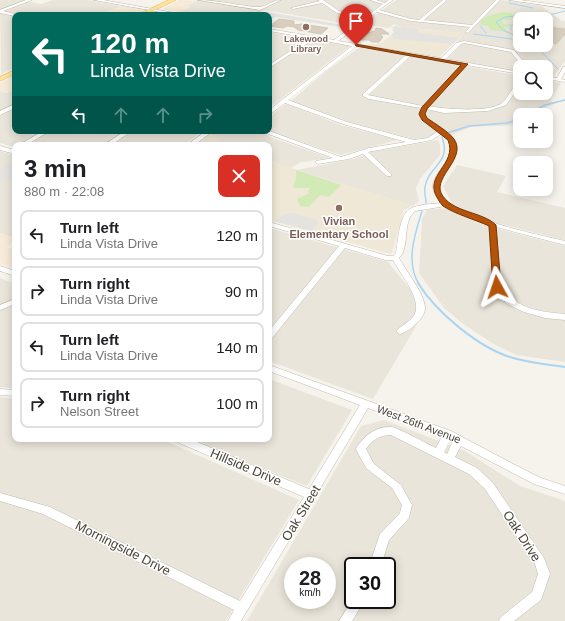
<!DOCTYPE html>
<html lang="en">
<head>
<meta charset="utf-8">
<style>
	body { margin:0; font-family:Arial,sans-serif; background:#f2f2f2; color:#202124; height:100vh; display:flex; flex-direction:column; font-size:15px; white-space:nowrap }
	* { box-sizing:border-box; margin:0 }
	p { font-size:13px; color:#757577 }
	.icon { flex:none; width:22px; height:22px; fill:none; stroke:currentColor; stroke-width:2; stroke-linecap:round; stroke-linejoin:round }
	.map { position:relative; flex:1; overflow:hidden }
	.panel { position:absolute; left:12px; top:142px; width:260px; height:300px; display:flex; flex-direction:column; background:#fff; border-radius:8px; box-shadow:0 2px 10px #0003 }
	.panel>* { flex:none }
	.guide { position:absolute; left:12px; top:12px; width:260px; height:122px; border-radius:8px; box-shadow:0 2px 10px #0003; background:#00695c; color:#fff; overflow:hidden }
	.tools { position:absolute; left:513px; top:12px; display:grid; gap:8px }
	.tools a { display:grid; place-items:center; width:40px; height:40px; border-radius:8px; background:#fff; box-shadow:0 2px 10px #0003; font-size:20px }
	.speed { position:absolute; left:284px; top:557px; display:flex; gap:8px; font-size:20px; font-weight:700; text-align:center }
	.speed>* { display:grid; place-content:center; width:52px; height:52px; border-radius:50%; background:#fff; box-shadow:0 2px 10px #0003; line-height:1 }
	.speed small { font-size:10px; font-weight:400 }
	.speed .limit { border:2px solid #111; border-radius:6px; background:#fff; color:#111 }
	.pin { position:absolute; display:grid; place-items:center; width:34px; height:34px; color:#fff; margin:-41px -17px; border-radius:50% 50% 50% 0; rotate:-45deg; box-shadow:0 0 4px #0007 }
	.pin .icon { rotate:45deg }
	.me { position:absolute; width:44px; margin:-22px; rotate:355deg; stroke-linejoin:round; filter:drop-shadow(0 0 3px #0008) }
	.turn { display:flex; align-items:center; gap:14px; height:84px; padding:0 12px; font-size:18px }
	.turn .icon { width:52px; height:52px; stroke-width:2.5 }
	.turn b { display:block; font-size:28px; line-height:34px }
	.lanes { display:flex; align-items:center; height:38px; padding:0 12px; background:#0003; justify-content:center; gap:20px; direction:ltr }
	.lanes .off { opacity:.35 }
	.round { display:grid; place-items:center; flex:none; width:42px; height:42px; border-radius:8px; background:#f2f2f2 }
	.overview { display:flex; align-items:center; justify-content:space-between; height:68px; padding:0 12px }
	h1 { font-size:24px; font-weight:800; line-height:30px }
	ul { padding:0; list-style:none }
	li { display:flex; align-items:center; gap:12px; height:50px; margin:0 8px 6px; padding:0 4px; border:2px solid #e0e0e0; border-radius:8px }
	li div { flex:1 }
	li b { display:block; font-size:15px }
	li em { font-style:normal }
	.map>svg:first-child { display:block }
</style>
</head>
<body>
<div class="map">
<svg width="565" height="621" viewBox="0 0 565 621">
	<rect width="100%" height="100%" fill="#f6f3ec"/>
	<!-- residential -->
	<path fill="#eae5da" fill-rule="evenodd" d="M0,0H28L26,1L41,4L53,0H88L121,6L100,15H15V68L1,74Z
		M198,0H388L353,25L264,10L256,15H194L180,12L190,7L186,6Z
		M396,0H501L541,6L562,21H565V61L554,76L551,77L546,76V67H520V72L447,59L461,44L457,41L465,33L402,27L394,24L389,28L363,24ZM520,19H546V45H520Z
		M269,32L350,46L273,105L269,104Z
		M360,47L520,76V93H546V80L561,83L550,101L556,103L531,115H520V122L515,125L471,127L451,135L442,129L427,138L414,139L349,122L291,101L325,72Z
		M15,90V131H203L184,145H15V147L0,143V91L7,93Z
		M286,104L341,125L397,140L341,155L268,131L269,117Z
		M214,131H260L270,137L330,158L301,162L291,168L269,161V145H226L210,134Z
		M438,140L440,145V155L420,179L416,188L419,201L413,206L297,170L353,159L372,152Z
		M0,151L15,156V238L0,233Z
		M457,165L506,176L497,192L565,208V240L489,221L453,205L443,186Z
		M447,208L483,225L565,246V362L516,355L492,343L462,323L444,308L419,273L422,219L427,210Z
		M269,228L388,262L426,309L373,399L269,361Z
		M0,278L15,284V388L0,387Z
		M269,379L352,410L307,486L189,439H269Z
		M0,397L15,399V439H161L299,500L226,621H0Z
		M384,420L465,451L520,486L565,501V621H247L361,426ZM293,566H327V600H293ZM353,566H387V600H353Z"/>
	<!-- commercial -->
	<path fill="#f7ead8" d="M179,0L198,1L187,6L191,7L180,12L163,9Z
		M121,6L144,10L133,15H100Z
		M15,76V90L7,93L0,91V83Z
		M0,233L15,238V241L6,247L15,250V265L12,268L0,263Z"/>
	<!-- education -->
	<path fill="#efe8d6" d="M402,27L465,33L439,57L365,45L381,43Z
		M210,134L226,145H195Z
		M269,161L413,206L404,210L392,253L390,254L269,220Z"/>
	<!-- green -->
	<path fill="#d2eab5" d="M503,12L517,14L538,12L543,16H525L524,19L502,20L504,24H510L511,26L504,27L507,31L519,35L517,36L501,31L490,30L488,26L481,25L480,22L487,16Z
		M296,170L341,185L329,197L320,195L309,207L300,206L297,199L310,193L308,192L310,188H295L293,186L296,179Z"/>
	<!-- parking -->
	<path fill="#e5e3e0" d="M268,12L344,25L340,27L275,17L269,20V15H259Z
		M395,26L419,29L417,32L459,38L453,44L394,39L391,35L394,32L392,30L394,29L391,28Z
		M7,164L15,167V176L5,182L0,180V169Z
		M293,213L316,220L318,223L311,231L275,221L284,214Z"/>
	<g fill="none" stroke-linecap="round" stroke-linejoin="round">
		<!-- stream-far2 -->
		<path stroke="#a9d4f2" stroke-width="1" d="M509,3L533,8
			M549,15L565,11
			M511,25H520
			M480,26L486,33
			M511,26V30
			M473,34L512,39
			M520,38L503,30L496,22L505,17L540,14
			M535,45L558,69"/>
		<!-- stream-far1 -->
		<path stroke="#a9d4f2" stroke-width="1.5" d="M526,115L545,105L565,100
			M447,133L469,126L507,123L520,119
			M426,203C426,198 424,192 425,187C428,166 452,163 442,137
			M419,284C405,262 415,234 422,211"/>
		<!-- stream -->
		<path stroke="#a9d4f2" stroke-width="2" d="M418,283C436,312 478,347 510,357C528,363 547,364 565,367"/>
	</g>
	<!-- building -->
	<path fill="#d8cfc1" stroke="#d3c7b4" d="M279,19L294,21V25L302,24L328,28L321,34L298,30L294,27L287,26L283,28L270,26Z
		M546,27L565,29V34L556,44L546,40Z
		M376,28L382,29L389,34H380L383,37L379,42H372L369,40H362V34L375,31Z"/>
	<g fill="none" stroke-linecap="round" stroke-linejoin="round">
		<defs>
			<path id="minor" d="M26,0H32L3,11L20,15L15,16L0,13V10Z
				M94,0H103L186,15H177Z
				M198,0C218,0 238,6 257,7C265,8 272,0 281,0L260,10Z
				M318,0H323L339,11L364,18L383,4L370,0H376L385,3L389,0H393L379,10L411,19L419,20L443,0H447L424,20L472,25L496,0H500L468,33L465,32L470,27L411,21L377,12L338,41L441,58L456,43L464,41L514,50L527,66V67H523L511,52L464,43L460,45L446,59L520,72V74L466,65L428,106C444,109 489,113 502,103C507,99 514,86 518,80H520V85L506,105L488,111L444,113L426,109L425,114L426,118C435,124 447,130 453,138C468,158 434,173 440,191C448,217 540,235 565,241V245L496,227L501,287C516,309 540,312 565,314V320L545,318L524,312L507,304L500,297L493,287L489,225L455,212L446,206L415,211C401,223 411,246 399,258C406,271 425,294 425,308C425,313 422,318 418,322C413,327 407,332 400,334L396,331C401,326 408,323 413,317C425,302 400,274 393,260H385L345,248L272,338L269,339V331L339,246L269,226V222L388,256H393L396,253C398,242 399,215 410,209C419,204 432,204 442,203C440,200 436,196 434,192C425,172 470,155 441,134L432,140L368,152L391,174V176H387L363,154L349,159L318,164L316,163V161L333,158L263,132L262,131H269L341,157L369,148L406,142L343,124L285,103L269,115V110L352,46L314,39L269,68V65L310,38L269,31V29L334,40L362,19L337,13L322,3L293,9L291,8L320,1ZM357,46L406,55L363,94V96L369,99L421,108L419,114L422,120L438,131L428,138L414,140L347,122L288,100ZM410,56L462,64L423,106L368,95Z
				M509,0H520L565,6V8Z
				M563,67H565V72L561,79L565,80V82L546,79V77L557,78Z
				M15,104V108L0,115V111Z
				M43,131H50L26,145H19Z
				M125,131H132L111,145H104Z
				M206,131H213L194,145H187Z
				M0,146L15,150V154L0,150Z
				M0,266L15,271V276L0,271Z
				M15,299V304L0,310V305Z
				M269,365L451,431L521,468L541,478L565,486V494L534,484L461,446L455,457L477,468L493,483L544,558L550,574L541,600L514,621H499L501,617L532,592L538,574L535,564L485,489L469,474L391,435C380,435 372,440 366,449L374,464L401,485L412,505L409,518L389,540L381,566H369L380,534L400,513L402,505L392,488L367,469L361,459L356,449C363,436 376,426 391,427C399,428 427,444 436,448L442,436L368,408L241,621H228L234,610L43,514L0,501V493L50,507L240,601L304,497L177,442L175,439H190L309,489L360,405L269,371ZM450,440L453,441L447,454L444,452Z
				M0,389L15,390V396L0,395Z
				M353,599V600H365L352,621H339Z"/>
			<path id="major" d="M169,0H176L144,15H137Z
				M15,70V74L0,81V77Z"/>
		</defs>
		<!-- minor casing -->
		<use href="#minor" stroke="#c2bbae" stroke-width="1"/>
		<!-- major casing -->
		<use href="#major" stroke="#e6c16a" stroke-width="1"/>
		<!-- minor -->
		<use href="#minor" fill="#fff" fill-rule="evenodd"/>
		<!-- major -->
		<use href="#major" fill="#ffe39c" fill-rule="evenodd"/>
	</g>
	<!-- route -->
	<path fill="#b45309" stroke="#753606" d="M355,44L468,64L427,109L425,114L427,118C434,123 449,132 454,139C467,158 434,176 441,193C451,213 482,211 496,225L501,287L500,289H494L493,287L489,226C476,220 455,214 443,206C441,204 439,201 438,199C422,175 458,165 448,140L422,120L419,114L422,107L461,65L356,46Z"/>
	<!-- markers -->
	<g fill="#8d6e63" stroke="#fff" stroke-width="1.5">
		<circle cx="306" cy="27" r="4"/>
		<circle cx="339" cy="208" r="4"/>
	</g>
	<g text-anchor="middle" dominant-baseline="central" stroke-width="3" stroke-linejoin="round" paint-order="stroke">
		<!-- far-education labels -->
		<g font-size="9" font-weight="bold" fill="#785e54" stroke="#fff">
			<text x="306" y="39">Lakewood<tspan x="306" dy="10">Library</tspan></text>
		</g>
		<!-- education labels -->
		<g font-size="11" font-weight="bold" fill="#785e54" stroke="#fff">
			<text x="339" y="221">Vivian<tspan x="339" dy="13">Elementary School</tspan></text>
		</g>
		<!-- street labels -->
		<g font-size="11" fill="#4b4439" stroke="#fff">
			<text transform="translate(419 424) rotate(21)">West 26th Avenue</text>
		</g>
		<!-- near-street labels -->
		<g font-size="13" fill="#4b4439" stroke="#fff">
			<text transform="translate(246 467) rotate(23)">Hillside Drive</text>
			<text transform="translate(301 513) rotate(-59)">Oak Street</text>
			<text transform="translate(522 536) rotate(57)">Oak Drive</text>
			<text transform="translate(123 548) rotate(27)">Morningside Drive</text>
		</g>
	</g>
</svg>
<div class="tools">
<a><svg class="icon" aria-label="sound" viewBox="0 0 24 24"><path d="M4 9h4l5-4v14l-5-4H4zM17 9q2 3 0 6"/></svg></a>
<a><svg class="icon" aria-label="search" viewBox="0 0 24 24"><circle cx="10" cy="10" r="6"/><path d="M15 15l6 6"/></svg></a>
<a>+</a>
<a>−</a>
</div>
<div class="speed"><div>28<small>km/h</small></div><div class="limit">30</div></div>
<div class="pin" style="left:356px;top:45px;background:#d93025"><svg class="icon" aria-label="arrive" viewBox="0 0 24 24"><path d="M6 21V4h12l-3 4 3 4H6"/></svg></div>
<svg class="me" style="left:497px;top:287px" viewBox="-20 -20 40 40"><path d="M0-17L14 15 0 8-14 15z" fill="#b45309" stroke="#fff" stroke-width="4"/></svg>
<div class="guide">
<div class="turn"><svg class="icon" aria-label="left" viewBox="0 0 24 24"><path d="M17 20v-9H6M10 6l-5 5 5 5"/></svg><div><b>120 m</b>Linda Vista Drive</div></div>
<div class="lanes"><svg class="icon" aria-label="left" viewBox="0 0 24 24"><path d="M17 20v-9H6M10 6l-5 5 5 5"/></svg><svg class="icon off" aria-label="ahead" viewBox="0 0 24 24"><path d="M12 20V5M6 11l6-6 6 6"/></svg><svg class="icon off" aria-label="ahead" viewBox="0 0 24 24"><path d="M12 20V5M6 11l6-6 6 6"/></svg><svg class="icon off" aria-label="right" viewBox="0 0 24 24"><path d="M7 20v-9h11M14 6l5 5-5 5"/></svg></div>
</div>
<section class="panel">
<div class="overview"><div><h1>3 min</h1><p>880 m · 22:08</p></div><a class="round" style="background:#d93025;color:#fff"><svg class="icon" aria-label="close" viewBox="0 0 24 24"><path d="M6 6l12 12M18 6L6 18"/></svg></a></div>
<ul>
<li><svg class="icon" aria-label="left" viewBox="0 0 24 24"><path d="M17 20v-9H6M10 6l-5 5 5 5"/></svg><div><b>Turn left</b><p>Linda Vista Drive</p></div><em>120 m</em></li>
<li><svg class="icon" aria-label="right" viewBox="0 0 24 24"><path d="M7 20v-9h11M14 6l5 5-5 5"/></svg><div><b>Turn right</b><p>Linda Vista Drive</p></div><em>90 m</em></li>
<li><svg class="icon" aria-label="left" viewBox="0 0 24 24"><path d="M17 20v-9H6M10 6l-5 5 5 5"/></svg><div><b>Turn left</b><p>Linda Vista Drive</p></div><em>140 m</em></li>
<li><svg class="icon" aria-label="right" viewBox="0 0 24 24"><path d="M7 20v-9h11M14 6l5 5-5 5"/></svg><div><b>Turn right</b><p>Nelson Street</p></div><em>100 m</em></li>
</ul>
</section>
</div>
</body>
</html>
